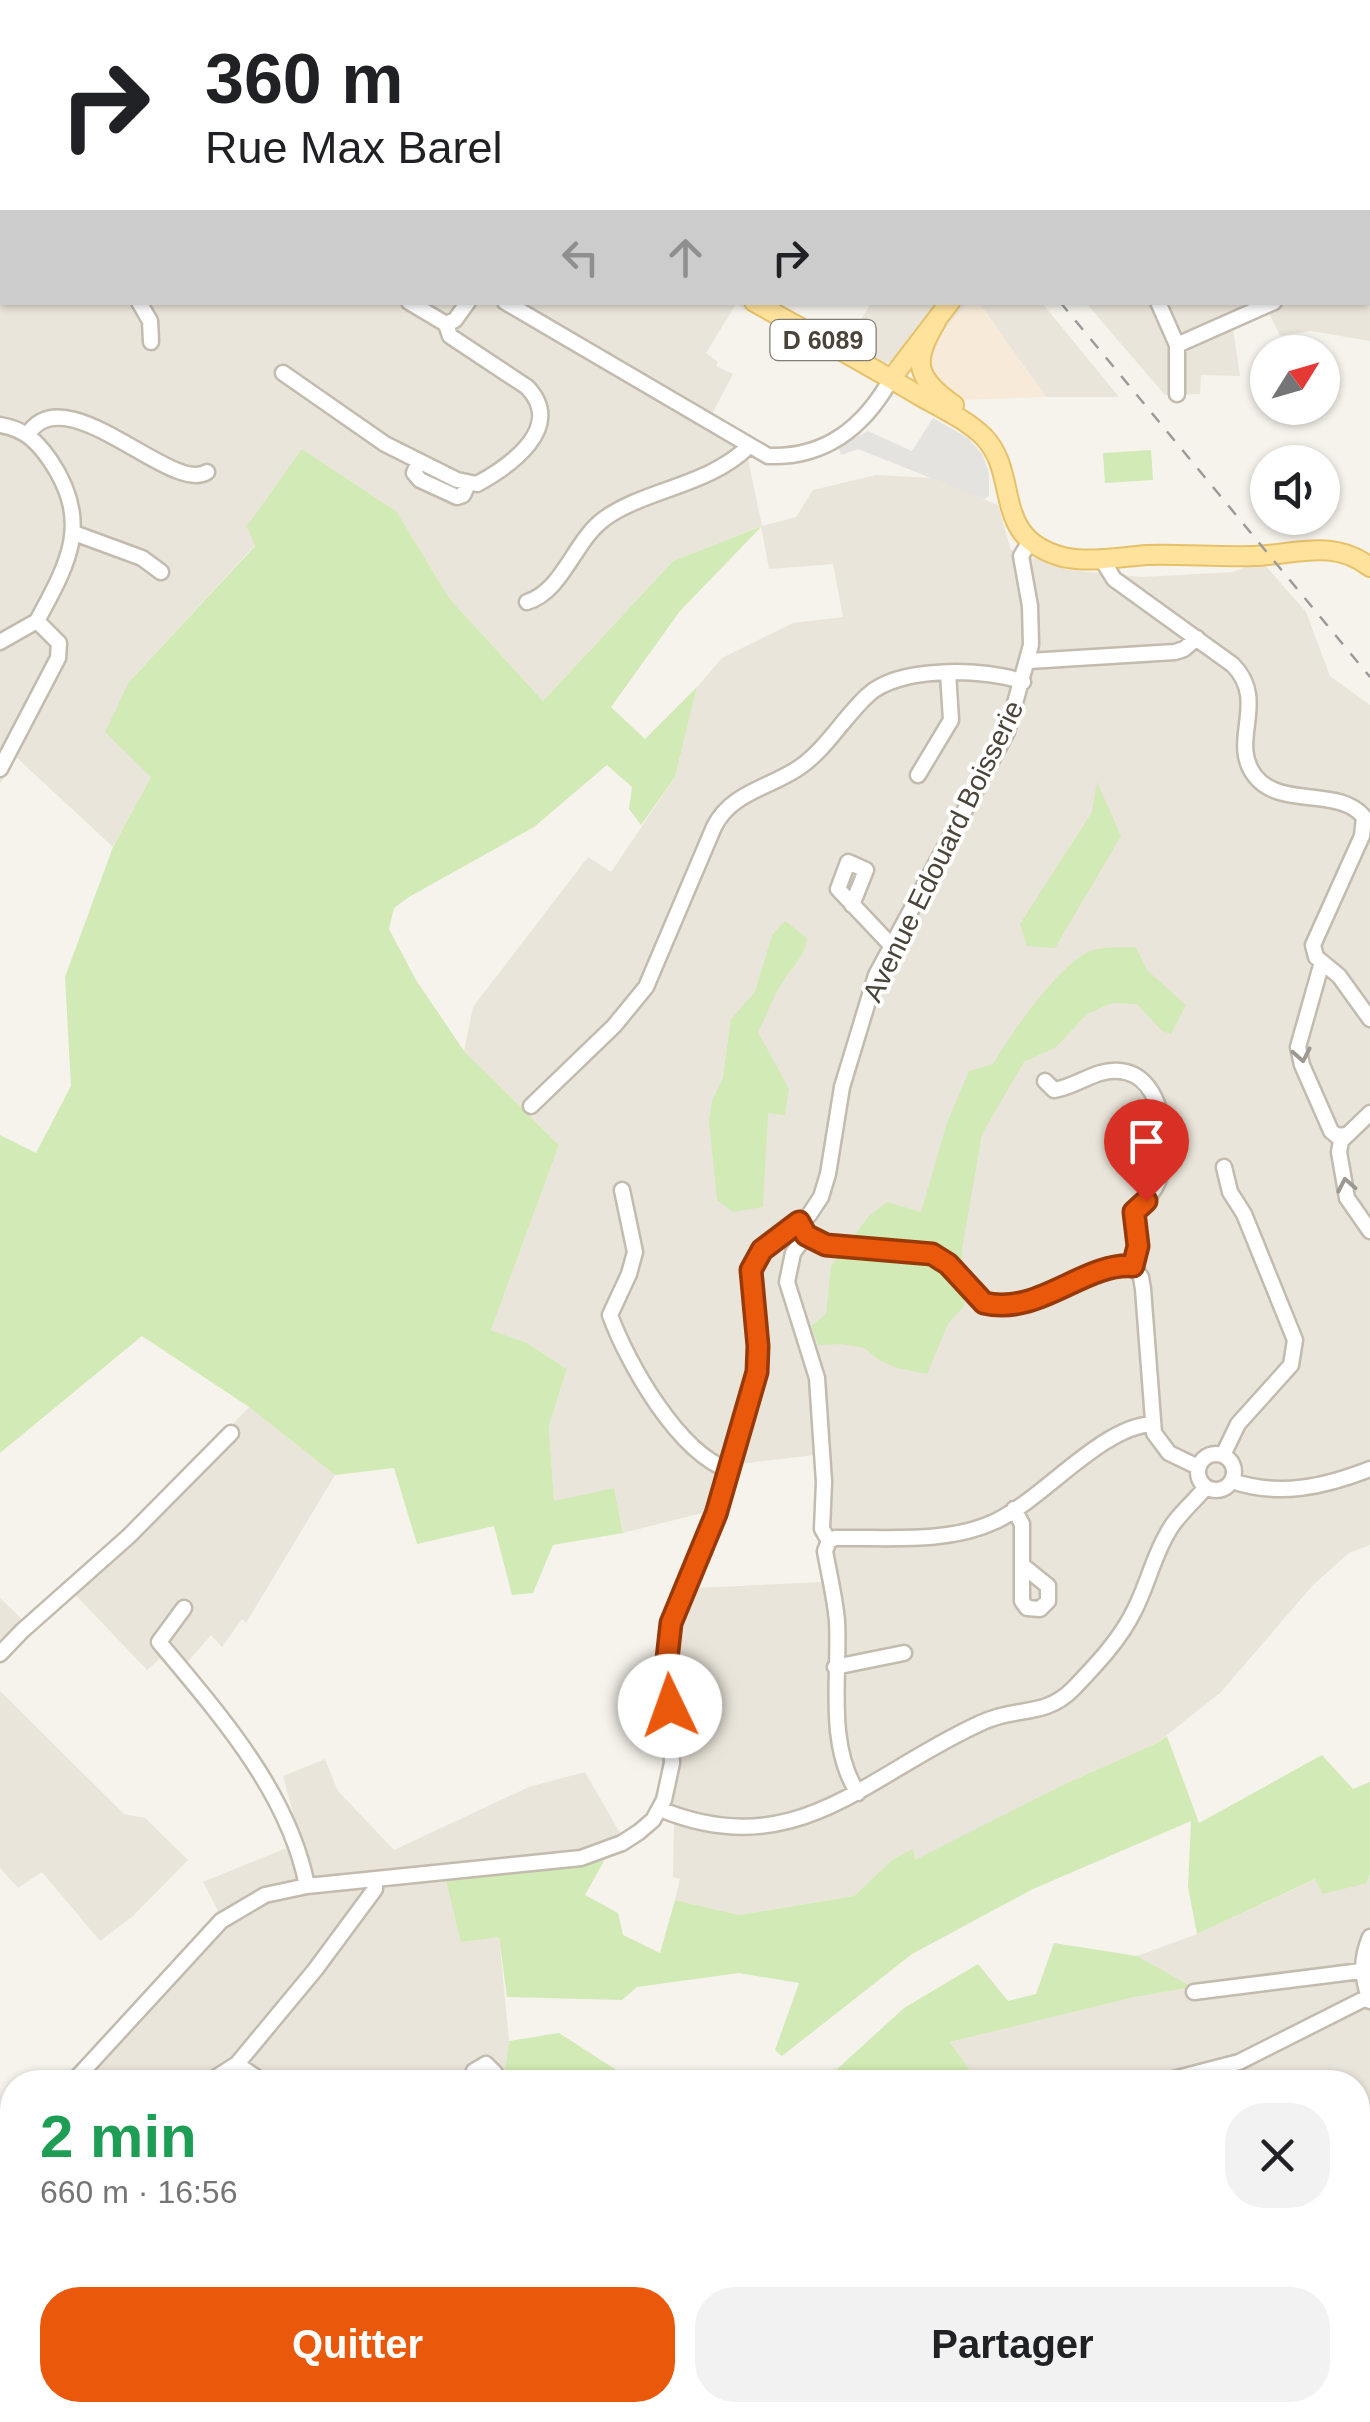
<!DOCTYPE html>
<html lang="fr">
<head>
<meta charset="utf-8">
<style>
	body { margin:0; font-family:Arial,sans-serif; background:#f2f2f2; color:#202124; height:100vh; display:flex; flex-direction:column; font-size:38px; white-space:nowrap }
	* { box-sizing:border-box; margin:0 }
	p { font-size:32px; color:#757577 }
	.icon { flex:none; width:55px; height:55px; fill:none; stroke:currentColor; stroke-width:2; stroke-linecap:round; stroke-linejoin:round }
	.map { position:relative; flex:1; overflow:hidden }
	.panel { position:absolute; left:0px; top:2070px; width:1370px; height:352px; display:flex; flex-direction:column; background:#fff; border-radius:40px 40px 0 0; box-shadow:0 2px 8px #0004 }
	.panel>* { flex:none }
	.top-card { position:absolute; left:0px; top:0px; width:1370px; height:305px; box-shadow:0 2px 8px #0004; background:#fff; color:#202124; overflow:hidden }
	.needle { width:65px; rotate:53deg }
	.tools { position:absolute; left:1250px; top:335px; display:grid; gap:20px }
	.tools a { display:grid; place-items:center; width:90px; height:90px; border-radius:50%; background:#fff; box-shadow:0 2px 8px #0004; font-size:50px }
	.pin { position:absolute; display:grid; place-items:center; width:85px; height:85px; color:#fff; margin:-102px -42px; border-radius:50% 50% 50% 0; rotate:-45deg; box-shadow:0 0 10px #0007 }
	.pin .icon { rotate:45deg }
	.me { position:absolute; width:110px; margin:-55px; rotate:357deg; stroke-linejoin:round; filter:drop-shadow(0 0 8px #0008) }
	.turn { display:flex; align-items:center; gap:35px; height:210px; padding:0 40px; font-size:45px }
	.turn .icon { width:130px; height:130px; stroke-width:2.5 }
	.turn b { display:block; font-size:70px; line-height:85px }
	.lanes { display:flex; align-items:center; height:95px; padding:0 40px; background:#0003; justify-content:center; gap:50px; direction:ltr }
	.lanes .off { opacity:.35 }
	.round { display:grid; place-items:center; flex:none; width:105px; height:105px; border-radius:40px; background:#f2f2f2 }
	.headline { display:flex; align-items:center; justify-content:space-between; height:170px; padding:0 40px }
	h1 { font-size:60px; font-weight:800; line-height:75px; color:#1e9e55 }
	.primary-button { display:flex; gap:20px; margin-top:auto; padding:20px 40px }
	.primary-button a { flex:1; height:115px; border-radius:40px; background:#ea580c; color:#fff; font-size:40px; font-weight:800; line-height:115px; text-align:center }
	.primary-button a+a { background:#f2f2f2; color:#202124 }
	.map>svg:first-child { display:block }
</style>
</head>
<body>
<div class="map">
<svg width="1370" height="2422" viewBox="0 0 1370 2422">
	<rect width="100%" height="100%" fill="#f6f3ec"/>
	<!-- residential -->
	<path fill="#eae5da" d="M0,0H791L793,2H2V302L774,303L764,319L736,304L706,353L718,362L716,366L733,374L712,414L748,459L762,526L796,517L813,490L876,475L934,478L998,505L1011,550L1068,570L1142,577L1233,572L1245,567L1246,563L1264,564L1306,612L1330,676L1370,705V1545L1349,1553L1313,1585L1221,1692L1157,1743L1067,1783L915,1861L913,1850L892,1860L854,1896L739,1915L675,1900L680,1879L673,1877L674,1825L649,1809L662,1778L665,1749L657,1640L676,1589L821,1582L815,1455L740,1464L730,1506L623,1533L614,1488L554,1502L549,1426L567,1369L527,1343L491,1330L559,1145L464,1051L473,1007L588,857L611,872L675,777L697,687L722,658L793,623L843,617L833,564L769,569L761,526L673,561L543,701L449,598L397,512L255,545L129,682L151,777L113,847L16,757L0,784Z
		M953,0H1370V341L1311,331L1280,336L1269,313L1233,328L1240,376L1201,375L1200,394L1165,395L1086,303L1368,302V2H950Z
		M871,303H968L930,346L886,363L848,342Z
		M979,303H1042L1119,397H1046Z
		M249,1407L335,1475L246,1623L242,1619L222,1647L211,1635L178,1673L164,1655L147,1670L67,1586L126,1535Z
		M0,1598L24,1621L0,1648Z
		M0,1691L124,1814L145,1818L188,1860L133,1916L100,1941L42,1872L18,1888L0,1868Z
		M325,1759L338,1791L394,1850L529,1787L585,1772L620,1833L604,1861L446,1880L499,1936L509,2041L503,2082H60L218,1911L203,1882L301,1842L283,1776Z
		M1370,1874V2392L1364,2388L1358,2396V2082H978L950,2042L1135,1997L1190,1987L1137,1956L1197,1934L1316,1879L1367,1883Z
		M0,2126L4,2133L12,2126V2247L0,2250Z
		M819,2410H1235L1225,2422H813Z
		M1245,2410H1346L1337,2422H1265Z"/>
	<!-- commercial -->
	<path fill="#f7ead8" d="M968,303H979L1046,397L962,400L932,376L927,360L930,346Z"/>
	<!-- green -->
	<path fill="#d2eab5" d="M302,449L397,512L449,598L543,701L673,561L762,526L680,611L611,707L645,739L697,687L675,777L641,825L629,809L632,787L607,765L534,827L409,897L394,908L389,929L416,980L464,1051L559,1145L491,1330L527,1343L567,1369L549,1426L554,1501L614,1488L623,1533L553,1545L533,1593L512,1595L494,1526L417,1544L394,1468L335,1475L249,1407L142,1336L0,1453V1135L36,1153L71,1086L65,977L113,847L151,777L105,732L129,682L255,546L247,526Z
		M1151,450L1153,480L1105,483L1103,453Z
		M1097,782L1121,836L1055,948L1027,946L1020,924L1092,812Z
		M785,921L807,938C806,955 793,966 784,980C773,996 767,1015 758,1032L789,1089L785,1115L768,1113L763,1207L733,1212L717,1200L709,1121L712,1101L723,1078L731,1019L755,992L772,935Z
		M1136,947L1147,970L1186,1005L1171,1034L1162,1031L1137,1004L1112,1003L1087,1014L1056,1047L1024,1062L982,1134L962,1249L964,1306L948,1324L927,1374L897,1368L879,1360L864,1348L842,1344L818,1345L811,1326L826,1314L831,1266L868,1217L887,1202L921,1212L947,1123L969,1071L993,1064C1011,1034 1058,965 1090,951C1102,946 1122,948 1136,947Z
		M1167,1736L1199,1823L1322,1755L1353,1789L1370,1782V1874L1367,1883L1323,1894L1315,1879L1197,1934L1188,1887L1191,1821L1033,1889L912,1954L782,2056L775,2050L799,1983L739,1973L637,1987L622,2000L507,1997L499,1937L461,1942L446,1880L604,1861L585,1895L618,1913L623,1935L660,1953L675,1900L739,1915L854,1896L892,1860L913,1849L915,1860L1067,1783L1157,1743Z
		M1054,1943L1137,1956L1192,1987L1135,1997L950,2042L978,2082H823L904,2008L978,1964L1008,2001L1036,1994Z
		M559,2033L635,2082H503L509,2041Z
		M12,2247V2410H819L813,2422H0V2250Z
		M1364,2387L1370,2392V2422H1337L1346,2410H1358V2396Z"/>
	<!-- parking -->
	<path fill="#e5e3e0" d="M933,418L968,438L983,455L989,474V496L984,499L858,449L841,455L838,446L868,431L912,451Z"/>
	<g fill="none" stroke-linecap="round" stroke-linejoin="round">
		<defs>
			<path id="minor" d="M525,0L528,2
				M733,0L736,2
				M1162,0L1163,2
				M7,2L9,0
				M174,2L175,0
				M373,2L375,0
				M642,2L644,0
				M1038,2L1043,0
				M1227,2L1232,0
				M0,16L2,12
				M1368,40L1370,38
				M1368,146L1370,144
				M0,236L2,237
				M1368,261L1370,260
				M139,302L150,321L151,342
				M409,302L446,324
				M505,302L768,456C826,458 864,427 891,379
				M1158,302L1177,345V394
				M446,324L455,320L468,302
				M1177,345L1274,302
				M283,373L385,444L457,480L477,484C510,466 566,427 527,387L450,336L446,324
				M0,425C24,429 36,440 50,460C92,522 69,562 37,621L59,643L58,658L0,769
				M28,434C66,375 172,495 207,472
				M419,461L414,473L420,480L457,497L463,495L468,484
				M74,533L142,558L161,572
				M1101,558L1114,579L1233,665C1269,702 1228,741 1255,776C1280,809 1339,786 1364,817L1362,836L1313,945L1316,957L1339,976L1370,1019
				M527,602C563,591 574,541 604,519C645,489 709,486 749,446
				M0,642L37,621
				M1029,661L1175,652L1184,649L1197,638
				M918,775L951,720L948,673
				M852,905L866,870L848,862L838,889L887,941L892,945
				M1322,962L1298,1047L1302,1065L1331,1131L1337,1136L1346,1135
				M1045,1081L1054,1090C1077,1087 1096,1068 1120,1071C1165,1075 1171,1149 1158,1182C1153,1194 1144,1203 1134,1212L1138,1246L1133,1266
				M531,1106L614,1026L646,987L714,827C731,792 770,788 800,767C827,748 844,717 868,695C898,666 986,668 1023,682
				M1370,1113L1341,1141L1339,1152L1347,1198L1370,1231
				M622,1190L635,1252L629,1274L610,1315C627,1362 678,1453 729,1470
				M799,1222L806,1235L825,1245L925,1253C954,1261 967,1301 991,1305C1042,1312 1086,1262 1133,1266L1141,1277L1143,1289L1154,1433L1169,1453L1198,1467
				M806,1235L793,1253L787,1282L817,1378L824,1482L822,1529L829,1541
				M1198 1472a18 18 0 1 1 36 0a18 18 0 1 1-36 0Z
				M1223,1455L1238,1424L1291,1365L1295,1340L1244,1214L1230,1192L1224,1167
				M1232,1481C1279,1497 1324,1487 1370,1469
				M1014,1509L1022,1524V1601L1027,1608L1040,1609L1048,1601V1586L1022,1565
				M829,1541L835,1538C888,1537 948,1544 996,1521C1044,1498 1101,1427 1152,1424
				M829,1541L825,1551C829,1574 835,1598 837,1621C840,1675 826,1745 858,1793
				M184,1608L159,1642C218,1713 289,1792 307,1886
				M0,1654L22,1631L129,1536L231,1433
				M835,1667L904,1653
				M660,1809C797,1866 868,1773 983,1722C1017,1706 1044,1718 1073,1689C1095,1666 1120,1640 1134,1611C1147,1586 1153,1558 1167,1534C1176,1516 1193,1503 1206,1487
				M1194,1992L1361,1971
				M1370,2001C1362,1977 1360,1961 1370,1937
				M237,2064L263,2082
				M73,2082L221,1921L265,1895L307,1886L581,1858L622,1843L639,1832L653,1820L664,1800L672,1763L667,1659L671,1623L716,1514L757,1372L758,1345L751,1270L762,1250L809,1215L821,1197L828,1174L842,1087L876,975L1007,732L1031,645L1030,606L1021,556L1031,540
				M209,2082L237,2064L315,1970L375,1889V1879
				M477,2082L474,2071L486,2064L495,2073L491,2082
				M1162,2082L1239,2062L1368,1997
				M0,2146L12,2138
				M1358,2198L1370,2178
				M1358,2348L1370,2342
				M971,2422L979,2410
				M1099,2422L1115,2410"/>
			<path id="major" d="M310,0L312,2
				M1014,0L1016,2
				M754,302C810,333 865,363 920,396C941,408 967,420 984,437C1021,476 990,538 1063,557C1089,563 1120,557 1147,555C1182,554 1218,557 1253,556C1295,555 1333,538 1370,567
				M936,322C912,361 915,378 954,405
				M891,379L950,302"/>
		</defs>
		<!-- minor casing -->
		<use href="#minor" stroke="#c2bbae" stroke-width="19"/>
		<!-- major casing -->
		<use href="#major" stroke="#e6c16a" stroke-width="22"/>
		<!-- minor -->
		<use href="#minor" stroke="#fff" stroke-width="14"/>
		<!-- major -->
		<use href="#major" stroke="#ffe39c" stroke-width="18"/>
		<!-- rail -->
		<path stroke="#9a9a9a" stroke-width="2.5" stroke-dasharray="12 12" stroke-linecap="butt" d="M814,0L817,2
			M1060,302L1370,677"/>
	</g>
	<!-- one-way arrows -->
	<defs><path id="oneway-chevron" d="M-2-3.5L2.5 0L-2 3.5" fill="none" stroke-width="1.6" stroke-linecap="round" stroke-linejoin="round" transform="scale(2.5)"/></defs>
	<g stroke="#9c9892">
		<use href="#oneway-chevron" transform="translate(1302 1055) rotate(79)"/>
		<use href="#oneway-chevron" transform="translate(1346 1185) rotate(-101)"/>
	</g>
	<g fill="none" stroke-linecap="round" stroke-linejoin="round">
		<defs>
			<path id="route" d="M670,1706L667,1659L671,1623L716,1514L757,1372L758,1346L751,1270L762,1250L799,1222L806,1235L826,1245L932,1254L948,1264L984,1303C1040,1316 1084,1262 1133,1266L1138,1246L1134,1212L1146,1201"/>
		</defs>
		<!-- route casing -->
		<use href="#route" stroke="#983908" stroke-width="25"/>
		<!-- route -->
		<use href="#route" stroke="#ea580c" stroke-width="18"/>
	</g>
	<g text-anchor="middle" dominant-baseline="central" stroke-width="8" stroke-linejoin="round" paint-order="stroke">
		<!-- shield labels -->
		<rect fill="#fff" stroke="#817c74" stroke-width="2.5" x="770.5" y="320" width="105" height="40" rx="8"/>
		<g font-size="25" font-weight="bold" fill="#4b4439">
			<text x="823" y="340">D 6089</text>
		</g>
		<!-- street labels -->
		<g font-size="28" fill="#4b4439" stroke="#fff">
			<text transform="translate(943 851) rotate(-64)">Avenue Edouard Boisserie</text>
		</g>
	</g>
</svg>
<div class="tools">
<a><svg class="needle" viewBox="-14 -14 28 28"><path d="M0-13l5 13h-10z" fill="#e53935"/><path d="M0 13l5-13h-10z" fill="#757577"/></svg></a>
<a><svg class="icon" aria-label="sound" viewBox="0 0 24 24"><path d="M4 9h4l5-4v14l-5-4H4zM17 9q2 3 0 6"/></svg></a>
</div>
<div class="pin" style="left:1146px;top:1201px;background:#d93025"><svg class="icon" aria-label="arrive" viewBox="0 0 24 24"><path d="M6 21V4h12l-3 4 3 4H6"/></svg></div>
<svg class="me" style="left:670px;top:1706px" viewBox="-20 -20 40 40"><circle r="19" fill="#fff"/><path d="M0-13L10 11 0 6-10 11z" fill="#ea580c"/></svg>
<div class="top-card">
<div class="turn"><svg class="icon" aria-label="right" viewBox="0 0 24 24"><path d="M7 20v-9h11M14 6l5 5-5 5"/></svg><div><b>360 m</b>Rue Max Barel</div></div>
<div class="lanes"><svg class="icon off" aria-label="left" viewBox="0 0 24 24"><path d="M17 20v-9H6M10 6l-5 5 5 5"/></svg><svg class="icon off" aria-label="ahead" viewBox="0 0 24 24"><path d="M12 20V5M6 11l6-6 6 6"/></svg><svg class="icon" aria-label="right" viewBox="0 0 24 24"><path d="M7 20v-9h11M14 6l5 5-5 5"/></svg></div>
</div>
<section class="panel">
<div class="headline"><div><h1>2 min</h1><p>660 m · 16:56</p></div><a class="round"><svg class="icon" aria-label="close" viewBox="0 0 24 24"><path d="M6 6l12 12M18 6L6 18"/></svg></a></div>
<div class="primary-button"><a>Quitter</a><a>Partager</a></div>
</section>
</div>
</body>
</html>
